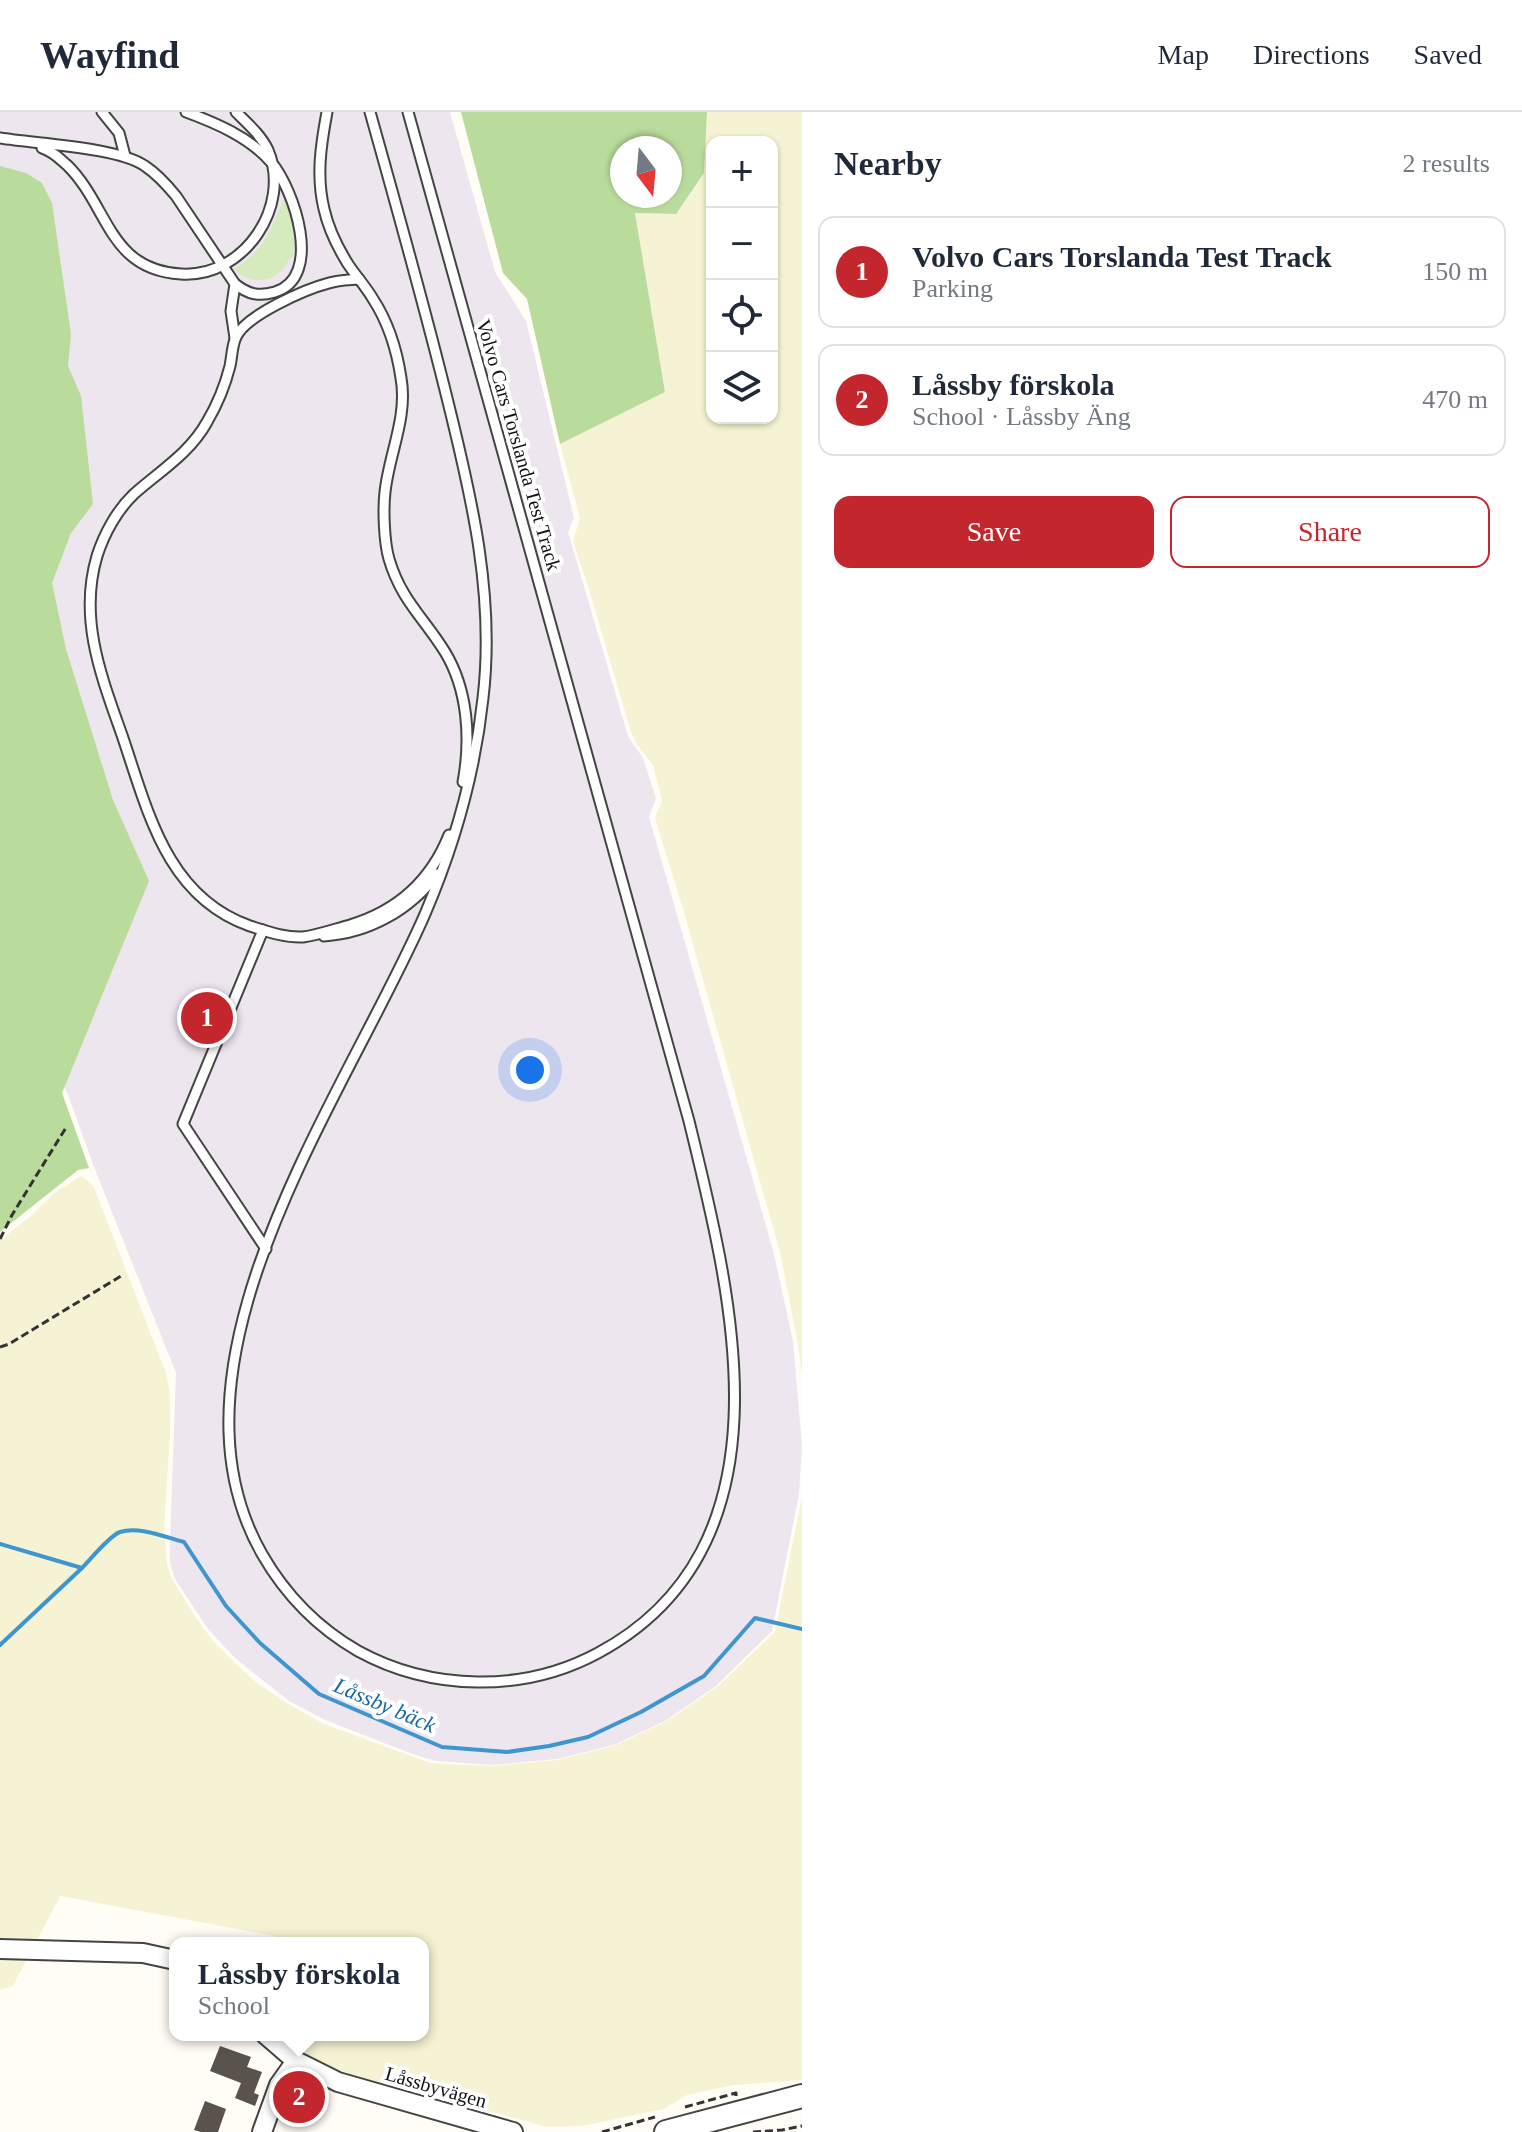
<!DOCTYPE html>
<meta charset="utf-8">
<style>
:root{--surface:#fff;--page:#f2f2f3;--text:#1f2937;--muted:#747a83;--line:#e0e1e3;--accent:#c4262e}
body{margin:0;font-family:"Times New Roman",serif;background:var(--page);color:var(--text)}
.controls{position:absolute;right:24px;top:24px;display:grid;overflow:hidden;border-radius:16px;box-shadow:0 2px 6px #0004}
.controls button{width:72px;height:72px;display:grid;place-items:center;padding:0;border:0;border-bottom:2px solid var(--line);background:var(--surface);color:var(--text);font:40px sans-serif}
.compass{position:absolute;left:610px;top:24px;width:72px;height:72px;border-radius:50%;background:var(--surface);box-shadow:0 2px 6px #0004;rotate:164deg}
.you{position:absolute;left:530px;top:958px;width:28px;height:28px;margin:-20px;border:6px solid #fff;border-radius:50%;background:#1a73e8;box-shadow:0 0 0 12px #1a73e833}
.badge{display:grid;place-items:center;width:52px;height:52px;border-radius:50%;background:var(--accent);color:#fff;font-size:26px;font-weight:700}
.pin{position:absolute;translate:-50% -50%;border:4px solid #fff;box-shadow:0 2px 8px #0006}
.popup{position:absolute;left:169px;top:1825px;width:260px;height:104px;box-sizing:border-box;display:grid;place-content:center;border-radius:16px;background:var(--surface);filter:drop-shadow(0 2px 6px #0005);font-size:26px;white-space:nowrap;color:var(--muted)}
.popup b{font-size:30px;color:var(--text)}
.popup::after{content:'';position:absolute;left:50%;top:100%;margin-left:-16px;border:16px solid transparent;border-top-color:var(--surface)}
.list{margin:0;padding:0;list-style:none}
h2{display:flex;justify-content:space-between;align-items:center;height:104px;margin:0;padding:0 32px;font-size:34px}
h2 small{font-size:26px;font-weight:400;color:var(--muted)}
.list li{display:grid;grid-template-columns:52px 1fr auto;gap:24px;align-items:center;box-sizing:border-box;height:112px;margin:0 16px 16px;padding:0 16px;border:2px solid var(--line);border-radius:16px}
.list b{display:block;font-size:30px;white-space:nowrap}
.list p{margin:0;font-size:26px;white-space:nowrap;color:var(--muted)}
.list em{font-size:26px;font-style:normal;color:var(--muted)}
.actions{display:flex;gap:16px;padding:24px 32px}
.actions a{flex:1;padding:18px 0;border:2px solid var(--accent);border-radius:16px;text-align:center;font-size:28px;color:var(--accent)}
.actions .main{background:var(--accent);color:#fff}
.icon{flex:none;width:44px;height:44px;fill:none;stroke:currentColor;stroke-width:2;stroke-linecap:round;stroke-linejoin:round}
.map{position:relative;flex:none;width:802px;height:2020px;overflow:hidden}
header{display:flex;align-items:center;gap:48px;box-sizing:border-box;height:112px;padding:0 40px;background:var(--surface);border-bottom:2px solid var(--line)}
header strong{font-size:38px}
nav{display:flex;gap:44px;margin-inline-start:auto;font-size:28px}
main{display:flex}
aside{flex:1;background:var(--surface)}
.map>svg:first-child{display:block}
</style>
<header>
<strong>Wayfind</strong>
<nav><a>Map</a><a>Directions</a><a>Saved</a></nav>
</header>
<main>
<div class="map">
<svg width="802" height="2020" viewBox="0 0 802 2020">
<rect width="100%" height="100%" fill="#fffdf5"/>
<path fill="#eee6ef" d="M 0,0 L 450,0 L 495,160 L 526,209 L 574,406 L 568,420 L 628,624 L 643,646 L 656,686 L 649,705 L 773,1138 L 793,1229 L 802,1334 L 799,1382 L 772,1519 L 716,1574 L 665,1609 L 614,1633 L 557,1647 L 492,1653 L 436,1649 L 415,1643 L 325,1608 L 289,1589 L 235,1546 L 208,1517 L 175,1467 L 170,1451 L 170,1431 L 176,1261 L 94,1055 L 67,980 L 0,864 Z"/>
<g fill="#f6f3d4" fill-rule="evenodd">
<path d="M 707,0 L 802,0 L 802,1263 L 798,1232 L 780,1140 L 683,797 L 655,706 L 662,689 L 653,653 L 637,633 L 631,620 L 588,474 L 573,429 L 580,406 L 560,332 L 665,280 L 635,101 L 676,102 L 704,61 ZM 712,30 L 772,30 L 772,306 L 712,306 Z"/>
<path d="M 81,1064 L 93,1073 L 166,1261 L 170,1282 L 170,1324 L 164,1416 L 167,1452 L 172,1467 L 194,1503 L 213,1529 L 235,1551 L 258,1572 L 290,1593 L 324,1612 L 431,1651 L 492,1654 L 557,1648 L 614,1634 L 665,1610 L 717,1575 L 775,1520 L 802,1384 L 802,1968 L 734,1973 L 687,1983 L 664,1997 L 582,2014 L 547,2015 L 465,1993 L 464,1975 L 428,1971 L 411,1981 L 362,1967 L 317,1950 L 281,1923 L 423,1923 L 423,1831 L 282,1831 L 275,1824 L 60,1784 L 13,1874 L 0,1878 L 0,1128 L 30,1105 L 53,1082 Z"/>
</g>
<path fill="#d5ebbd" d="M 283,87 C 293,104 300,127 292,146 L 289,147 C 280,171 250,175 234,157 C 262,141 273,115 283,87 Z"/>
<g fill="#b9dc9c" fill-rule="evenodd">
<path d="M 461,0 L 707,0 L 704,61 L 676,102 L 635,101 L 665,280 L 560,332 L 527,187 L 503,161 ZM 622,36 L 670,36 L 670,84 L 622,84 Z"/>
<path d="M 0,54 L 26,61 L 42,71 L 52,91 L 71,222 L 68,254 L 81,284 L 93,392 L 71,421 L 52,471 L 66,537 L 113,688 L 149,769 L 62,981 L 89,1056 L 78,1058 L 0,1120 Z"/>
</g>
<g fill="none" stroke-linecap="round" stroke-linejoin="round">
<g stroke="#3f96cf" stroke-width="4">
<path d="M 0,1432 L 82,1456 C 91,1447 109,1424 120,1420 C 139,1414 165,1425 184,1430 L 226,1494 L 260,1531 L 319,1582 L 442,1635 L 507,1640 L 549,1634 L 588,1625 L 641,1600 L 704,1564 L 755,1506 L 802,1517"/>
<path d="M 0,1533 L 82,1456"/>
</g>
</g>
<g fill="#5a524d">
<path d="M 220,1934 L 251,1945 L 247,1955 L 262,1960 L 254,1981 L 259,1983 L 255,1994 L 235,1986 L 241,1971 L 210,1959 Z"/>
<path d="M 205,1989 L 226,1997 L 218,2020 L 201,2020 L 194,2018 Z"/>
</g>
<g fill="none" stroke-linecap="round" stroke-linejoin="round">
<defs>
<g id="service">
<path d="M 102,0 L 119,21 L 125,44"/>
<path d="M 327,0 C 321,32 316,64 324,97 C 328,115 338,136 348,152 C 356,164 366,175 373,187 C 388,210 397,239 401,266 C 408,305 389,342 385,380 C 383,397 384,430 389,447 C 401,488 424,506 445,540 C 468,578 471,627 463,670"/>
<path d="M 370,0 C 397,96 424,192 448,290 C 472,387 495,485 483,586 C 475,661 455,732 425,802 C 348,980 151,1247 262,1442 C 285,1482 318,1516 358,1539 C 431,1579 524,1581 598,1541 C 797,1434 732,1185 689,1009 L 408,0"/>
<path d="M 0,26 C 36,32 118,35 145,54 C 157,62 167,73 176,84 L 235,172 C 248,182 258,185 275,180 C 324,165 294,77 271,50 C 249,25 216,11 186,0"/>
<path d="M 42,36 C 52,39 59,46 67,53 C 109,94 108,158 181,162 C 244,166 292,94 268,38 C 261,23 247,11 236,0"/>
<path d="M 359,167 C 349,168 339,168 329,171 C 306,177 246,203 236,225 C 232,233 232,245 230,254 C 225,274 217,293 207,310 C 190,341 160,359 134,382 C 117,398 104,422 97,444 C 78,508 102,566 123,626 C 148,700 167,785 250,814 C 266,819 285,826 303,825 C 318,823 335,817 350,813 C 397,799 431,768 449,723"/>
<path d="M 235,172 L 231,199 L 235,226"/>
<path d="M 263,818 L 183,1012 L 266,1137"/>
<path d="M 324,824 C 369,821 410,798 437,762"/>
</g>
<g id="minor">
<path d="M 0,1837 L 143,1841 L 175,1848"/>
<path d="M 266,1923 L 296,1949 L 338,1970 L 513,2020"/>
<path d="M 262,2020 L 279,1973 L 296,1949"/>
</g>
<path id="tertiary" d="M 666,2020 L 802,1984"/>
</defs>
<use href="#service" stroke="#444" stroke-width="13"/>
<use href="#minor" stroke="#444" stroke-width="22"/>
<use href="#tertiary" stroke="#444" stroke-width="26"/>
<g stroke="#333" stroke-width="3" stroke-dasharray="8 4" stroke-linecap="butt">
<path d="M 0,1127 L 12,1103 L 67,1014"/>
<path d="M 0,1235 L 9,1232 L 121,1164"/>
<path d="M 685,1995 L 736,1981 L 736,1984"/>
<path d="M 602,2020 L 655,2005"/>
<path d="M 753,2020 L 782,2018 L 802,2014"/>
</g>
<use href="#service" stroke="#fff" stroke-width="9"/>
<use href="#minor" stroke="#fff" stroke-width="18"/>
<use href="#tertiary" stroke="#fff" stroke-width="22"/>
</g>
<g text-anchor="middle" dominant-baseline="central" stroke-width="8" stroke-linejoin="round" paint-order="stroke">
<g font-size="20" fill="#111" stroke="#fff">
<text transform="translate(519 333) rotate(74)">Volvo Cars Torslanda Test Track</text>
<text transform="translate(436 1975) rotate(16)">Låssbyvägen</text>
</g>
<g font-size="22" font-style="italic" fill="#1768a6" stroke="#fff">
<text transform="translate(385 1593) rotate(23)">Låssby bäck</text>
</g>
</g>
</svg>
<div class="controls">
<button>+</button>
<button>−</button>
<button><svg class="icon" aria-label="locate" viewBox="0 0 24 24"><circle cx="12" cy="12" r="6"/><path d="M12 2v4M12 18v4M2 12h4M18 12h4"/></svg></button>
<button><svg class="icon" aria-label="layers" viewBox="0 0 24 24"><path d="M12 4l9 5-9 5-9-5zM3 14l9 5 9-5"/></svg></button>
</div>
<svg class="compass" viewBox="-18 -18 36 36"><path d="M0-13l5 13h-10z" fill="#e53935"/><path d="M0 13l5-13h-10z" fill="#747a83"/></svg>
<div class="you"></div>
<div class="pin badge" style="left:207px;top:906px">1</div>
<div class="pin badge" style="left:299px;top:1985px">2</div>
<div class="popup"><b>Låssby förskola</b>School</div>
</div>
<aside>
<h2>Nearby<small>2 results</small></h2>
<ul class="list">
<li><span class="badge">1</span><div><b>Volvo Cars Torslanda Test Track</b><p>Parking</p></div><em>150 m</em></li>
<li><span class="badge">2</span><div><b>Låssby förskola</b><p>School · Låssby Äng</p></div><em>470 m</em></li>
</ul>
<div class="actions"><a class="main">Save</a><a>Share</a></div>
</aside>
</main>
